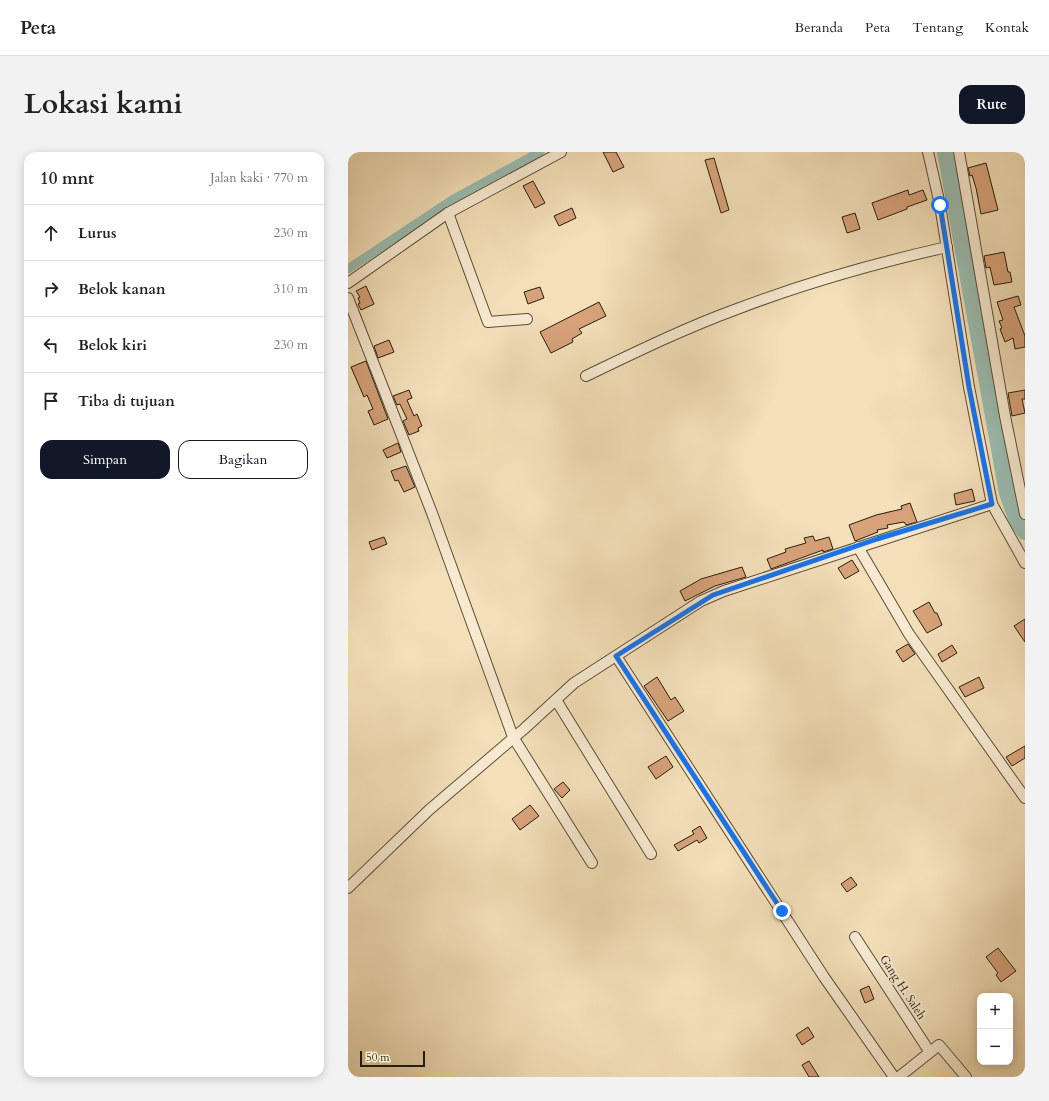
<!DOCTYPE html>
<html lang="id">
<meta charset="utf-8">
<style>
:root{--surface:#fff;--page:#f2f2f2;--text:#222;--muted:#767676;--line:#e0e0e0;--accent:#111827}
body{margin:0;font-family:Cardo,serif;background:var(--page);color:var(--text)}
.controls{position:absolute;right:12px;bottom:12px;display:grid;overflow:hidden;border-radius:8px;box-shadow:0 2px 10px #0003}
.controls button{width:36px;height:36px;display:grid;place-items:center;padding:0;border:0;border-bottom:1px solid var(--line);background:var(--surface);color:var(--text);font:20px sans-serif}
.scale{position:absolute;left:12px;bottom:10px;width:65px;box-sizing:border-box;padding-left:4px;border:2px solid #271d10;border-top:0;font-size:11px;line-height:14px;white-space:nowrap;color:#271d10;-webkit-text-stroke:3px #f7ead1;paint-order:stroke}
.stop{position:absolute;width:12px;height:12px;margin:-9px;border:3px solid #1a73e8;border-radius:50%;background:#fff}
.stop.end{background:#1a73e8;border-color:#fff;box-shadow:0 1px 4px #0008}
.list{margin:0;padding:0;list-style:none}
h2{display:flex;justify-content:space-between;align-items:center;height:52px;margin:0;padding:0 16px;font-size:17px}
h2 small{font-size:13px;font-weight:400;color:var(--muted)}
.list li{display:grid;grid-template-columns:26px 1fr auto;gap:12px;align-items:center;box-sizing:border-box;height:56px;padding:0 16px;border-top:1px solid var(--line)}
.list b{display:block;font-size:15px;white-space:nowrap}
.list em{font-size:13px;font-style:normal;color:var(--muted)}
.actions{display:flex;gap:8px;padding:12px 16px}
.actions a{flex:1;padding:9px 0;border:1px solid var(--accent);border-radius:12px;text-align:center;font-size:14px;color:var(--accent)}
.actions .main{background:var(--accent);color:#fff}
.icon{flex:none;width:22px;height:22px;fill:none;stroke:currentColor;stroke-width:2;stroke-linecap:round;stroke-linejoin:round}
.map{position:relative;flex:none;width:677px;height:925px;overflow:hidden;border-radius:12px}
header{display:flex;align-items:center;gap:24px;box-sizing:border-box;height:56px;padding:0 20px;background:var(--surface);border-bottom:1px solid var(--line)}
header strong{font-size:19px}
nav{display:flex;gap:22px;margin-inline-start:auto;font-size:14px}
.intro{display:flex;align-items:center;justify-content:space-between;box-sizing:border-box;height:96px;padding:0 24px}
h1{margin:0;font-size:28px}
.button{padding:10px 18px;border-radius:12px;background:var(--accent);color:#fff;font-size:14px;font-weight:700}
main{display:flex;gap:24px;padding:0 24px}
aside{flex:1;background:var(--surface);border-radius:12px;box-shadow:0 2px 10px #0003}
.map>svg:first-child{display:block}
</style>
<header>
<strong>Peta</strong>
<nav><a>Beranda</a><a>Peta</a><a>Tentang</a><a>Kontak</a></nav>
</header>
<div class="intro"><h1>Lokasi kami</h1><a class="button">Rute</a></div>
<main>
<aside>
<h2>10 mnt<small>Jalan kaki · 770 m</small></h2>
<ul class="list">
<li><svg class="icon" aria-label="ahead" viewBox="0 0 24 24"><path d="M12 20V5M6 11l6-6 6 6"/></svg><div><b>Lurus</b></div><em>230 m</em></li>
<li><svg class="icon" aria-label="right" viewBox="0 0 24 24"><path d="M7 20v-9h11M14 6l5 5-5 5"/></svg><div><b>Belok kanan</b></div><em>310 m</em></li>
<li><svg class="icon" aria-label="left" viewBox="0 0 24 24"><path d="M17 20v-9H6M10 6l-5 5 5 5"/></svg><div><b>Belok kiri</b></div><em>230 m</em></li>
<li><svg class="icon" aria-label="arrive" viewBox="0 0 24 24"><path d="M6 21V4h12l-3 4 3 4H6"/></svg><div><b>Tiba di tujuan</b></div></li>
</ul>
<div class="actions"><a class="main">Simpan</a><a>Bagikan</a></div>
</aside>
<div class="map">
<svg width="677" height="925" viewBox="0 0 677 925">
<rect width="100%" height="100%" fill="#f3dfb8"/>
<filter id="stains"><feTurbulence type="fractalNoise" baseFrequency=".005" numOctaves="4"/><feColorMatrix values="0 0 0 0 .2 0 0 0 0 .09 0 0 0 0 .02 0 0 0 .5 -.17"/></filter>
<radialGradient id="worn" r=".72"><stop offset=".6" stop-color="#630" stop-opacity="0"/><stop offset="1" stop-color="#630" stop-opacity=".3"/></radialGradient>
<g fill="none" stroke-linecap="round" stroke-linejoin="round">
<path stroke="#9bbcb1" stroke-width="9" d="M 0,117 L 104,48 L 192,0"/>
<path stroke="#9bbcb1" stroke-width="16" d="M 597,0 L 659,341 L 669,369 L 677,380"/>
</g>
<g fill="#d7a27a" stroke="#271d10">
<path d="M 255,0 L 268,0 L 276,15 L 265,20 Z"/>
<path d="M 366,6 L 381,58 L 373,61 L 357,8 Z"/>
<path d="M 638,11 L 650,58 L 633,62 L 628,36 L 624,23 L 622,24 L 620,16 Z"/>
<path d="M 185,29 L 197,51 L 187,56 L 175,34 Z"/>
<path d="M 560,38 L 561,43 L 575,38 L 579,48 L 559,55 L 559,57 L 530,68 L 524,51 Z"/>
<path d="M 224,56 L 228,66 L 211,74 L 206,64 Z"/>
<path d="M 507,61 L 512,77 L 499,81 L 494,65 Z"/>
<path d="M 656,100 L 660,120 L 662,120 L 664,130 L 646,133 L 642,115 L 638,116 L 636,104 Z"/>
<path d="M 18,134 L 26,152 L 13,158 L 10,152 L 12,151 L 10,146 L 12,145 L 8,139 Z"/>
<path d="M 192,135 L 196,146 L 180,152 L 176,140 Z"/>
<path d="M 670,144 L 673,153 L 666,155 L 677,184 L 677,195 L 667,197 L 665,186 L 657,190 L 652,177 L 654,176 L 651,169 L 655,168 L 649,150 Z"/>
<path d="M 251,150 L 258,164 L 231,177 L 234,181 L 224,187 L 225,190 L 203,201 L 192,180 Z"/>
<path d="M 41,188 L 46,200 L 30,206 L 26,194 Z"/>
<path d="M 18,209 L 40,267 L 26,273 L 20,259 L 25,257 L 19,243 L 16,245 L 3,215 Z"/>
<path d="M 61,238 L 64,246 L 59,248 L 66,264 L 69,262 L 74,274 L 70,276 L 71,279 L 61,283 L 55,269 L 59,267 L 52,252 L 49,253 L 45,244 Z"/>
<path d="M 677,238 L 677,247 L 674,247 L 677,261 L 664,264 L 660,241 Z"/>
<path d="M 50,291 L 53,300 L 39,306 L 35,298 Z"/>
<path d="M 58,314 L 67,335 L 56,340 L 50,328 L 47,329 L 43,319 Z"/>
<path d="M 624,337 L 627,349 L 608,353 L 606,342 Z"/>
<path d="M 562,351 L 569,370 L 558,373 L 556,370 L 539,373 L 540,376 L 529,378 L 530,380 L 507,389 L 501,373 L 528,363 L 554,357 L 553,354 Z"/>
<path d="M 465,384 L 467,389 L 481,385 L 485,397 L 475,400 L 475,398 L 423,417 L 419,407 L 438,400 L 437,397 L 458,391 L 456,386 Z"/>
<path d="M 36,385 L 39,392 L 24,398 L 21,390 Z"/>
<path d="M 504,408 L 511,419 L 497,427 L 490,416 Z"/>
<path d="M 394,415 L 398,425 L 367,434 L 337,449 L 332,439 L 353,427 Z"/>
<path d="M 581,450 L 587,461 L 589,461 L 594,473 L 579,481 L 565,459 Z"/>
<path d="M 677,467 L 677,490 L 666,474 Z"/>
<path d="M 560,492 L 567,502 L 555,510 L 548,499 Z"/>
<path d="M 604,493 L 609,501 L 594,510 L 590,502 Z"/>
<path d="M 309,525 L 323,548 L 327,545 L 336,559 L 320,569 L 296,534 Z"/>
<path d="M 631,525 L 636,536 L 617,545 L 611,535 Z"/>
<path d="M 677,594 L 677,606 L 664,614 L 658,605 Z"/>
<path d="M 318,604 L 325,615 L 308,627 L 300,615 Z"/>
<path d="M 215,630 L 222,638 L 214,646 L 206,637 Z"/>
<path d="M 182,653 L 191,664 L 172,678 L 164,667 Z"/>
<path d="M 352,674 L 359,686 L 351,691 L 349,688 L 330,699 L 326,693 L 346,682 L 344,679 Z"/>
<path d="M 503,725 L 509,733 L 499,740 L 493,732 Z"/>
<path d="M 650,796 L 668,819 L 653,830 L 648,823 L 650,821 L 638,805 Z"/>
<path d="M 521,834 L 526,847 L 517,851 L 512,838 Z"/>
<path d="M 460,875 L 466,885 L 454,893 L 448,883 Z"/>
<path d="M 461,909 L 471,925 L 461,925 L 454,913 Z"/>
</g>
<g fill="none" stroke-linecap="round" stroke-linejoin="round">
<defs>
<g id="minor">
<path d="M 580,0 L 592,53 L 621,235 L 644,352 L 677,411"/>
<path d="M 611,0 L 657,264 L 677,362"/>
<path d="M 100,61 L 140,170 L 179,167"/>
<path d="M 0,131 L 100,61 L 213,0"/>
<path d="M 0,146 L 84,361 L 165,585 L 244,711"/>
<path d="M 238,224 C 288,200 337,176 389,157 C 457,131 528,111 599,95"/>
<path d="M 510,395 L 561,482 L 677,646"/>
<path d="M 268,504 L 476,825 L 546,925"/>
<path d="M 208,548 L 303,702"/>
<path d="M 0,736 L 81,658 L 176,577 L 226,531 L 353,449 L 376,439 L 644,352"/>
<path d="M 507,785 L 581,899"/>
<path d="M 551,925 L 591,893 L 618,925"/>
</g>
</defs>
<use href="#minor" stroke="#5a4e3a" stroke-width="12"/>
<use href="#minor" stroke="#f7ead1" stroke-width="10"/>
</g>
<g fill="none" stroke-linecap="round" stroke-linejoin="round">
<path stroke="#1a73e8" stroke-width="5" d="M 434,759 L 268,504 L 365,443 L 529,387 L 644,352 L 621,235 L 592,53"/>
</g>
<g text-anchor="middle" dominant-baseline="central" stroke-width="4" stroke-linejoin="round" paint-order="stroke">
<g font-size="12" fill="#271d10" stroke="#f7ead1">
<text transform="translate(555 835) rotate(57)">Gang H. Saleh</text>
</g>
</g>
<rect width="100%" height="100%" filter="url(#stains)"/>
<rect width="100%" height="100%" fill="url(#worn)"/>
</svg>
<div class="controls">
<button>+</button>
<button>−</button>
</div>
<div class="scale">50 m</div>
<div class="stop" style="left:592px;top:53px"></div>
<div class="stop end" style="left:434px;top:759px"></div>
</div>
</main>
